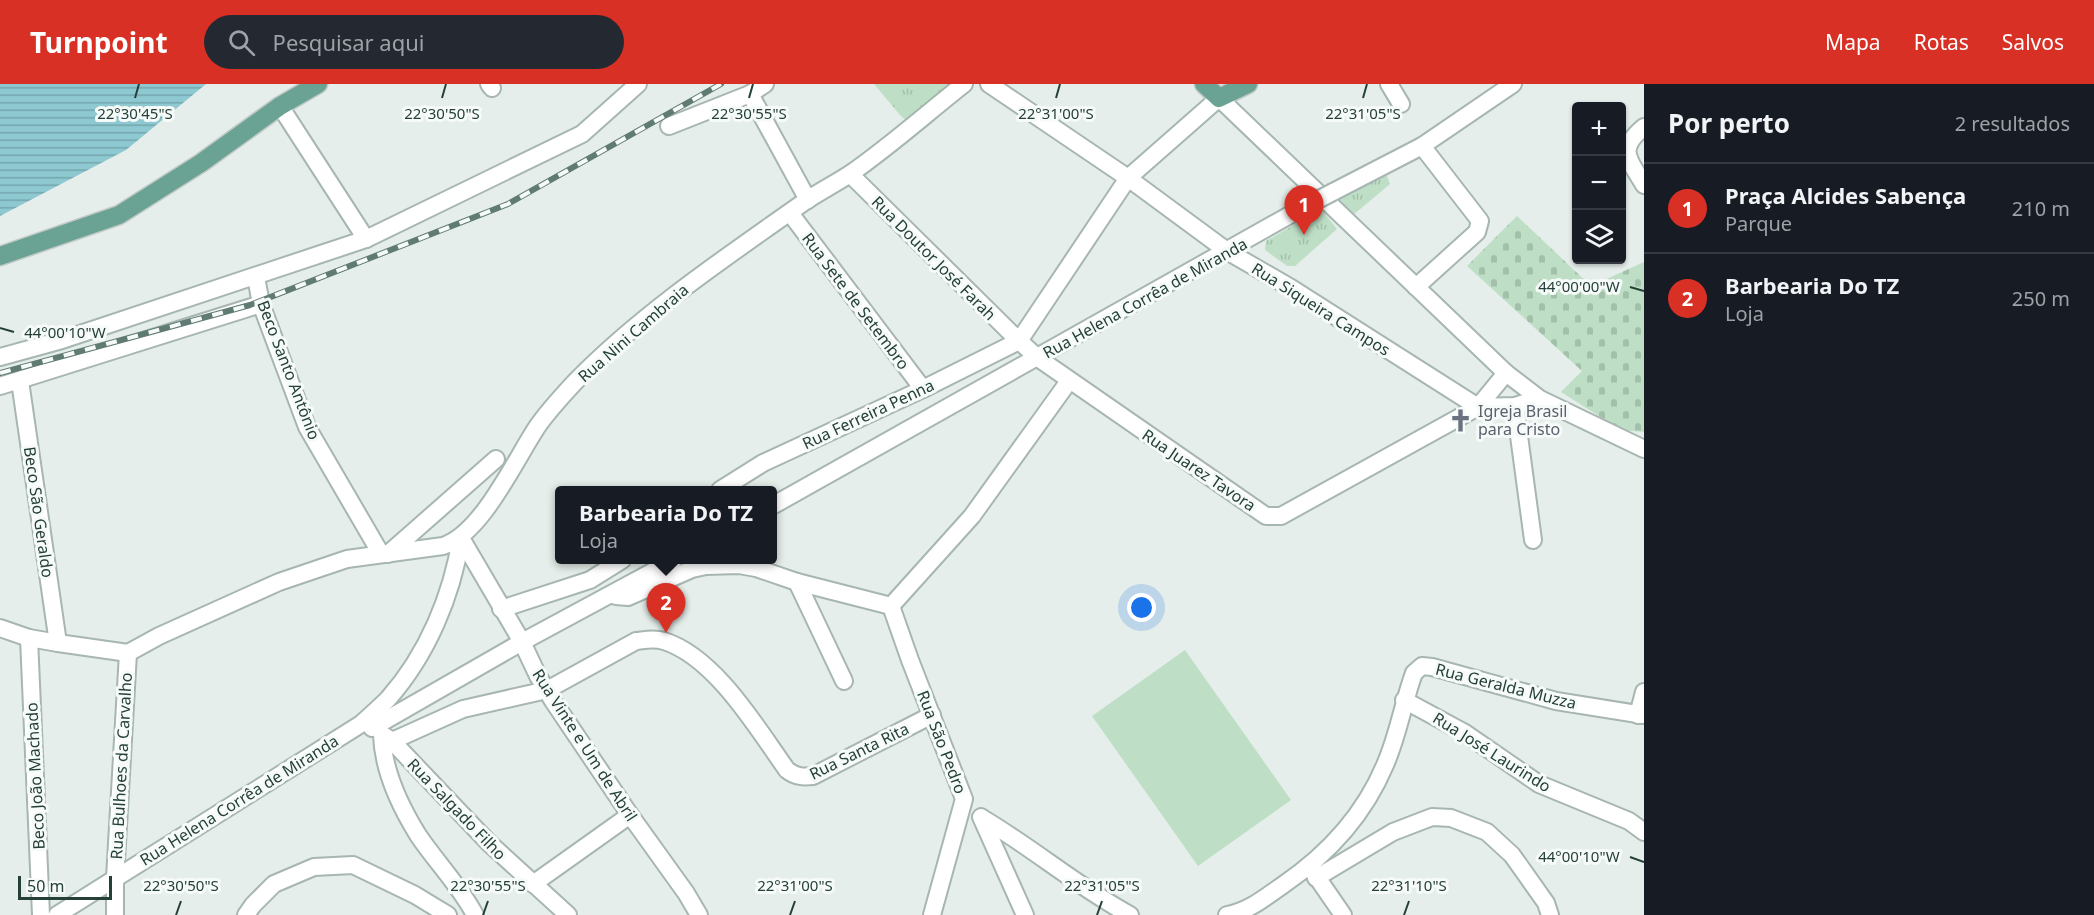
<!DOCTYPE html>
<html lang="pt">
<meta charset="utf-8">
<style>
:root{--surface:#171b24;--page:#242831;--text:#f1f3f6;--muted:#9ea1a6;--line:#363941;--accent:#d93025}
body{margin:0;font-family:"Noto Sans",sans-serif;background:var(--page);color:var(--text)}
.controls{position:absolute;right:18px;top:18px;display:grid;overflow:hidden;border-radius:6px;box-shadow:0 2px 4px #0004}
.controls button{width:54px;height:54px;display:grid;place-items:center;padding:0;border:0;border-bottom:2px solid var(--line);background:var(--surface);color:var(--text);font:30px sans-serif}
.scale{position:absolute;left:18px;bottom:15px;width:94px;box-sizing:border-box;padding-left:6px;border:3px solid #244038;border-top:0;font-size:16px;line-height:21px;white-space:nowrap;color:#244038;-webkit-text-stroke:4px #f6faf8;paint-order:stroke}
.you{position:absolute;left:1142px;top:524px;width:21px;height:21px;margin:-15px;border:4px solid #fff;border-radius:50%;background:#1a73e8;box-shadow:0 0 0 9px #1a73e833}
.badge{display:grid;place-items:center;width:39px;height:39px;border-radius:50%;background:var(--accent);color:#fff;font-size:20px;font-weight:700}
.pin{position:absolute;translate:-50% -50px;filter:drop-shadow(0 2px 3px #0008)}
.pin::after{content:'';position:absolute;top:32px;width:21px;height:18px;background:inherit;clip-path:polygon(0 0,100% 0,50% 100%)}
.popup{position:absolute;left:555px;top:402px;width:222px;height:78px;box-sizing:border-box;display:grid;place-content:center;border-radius:6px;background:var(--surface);filter:drop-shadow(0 2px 4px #0005);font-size:20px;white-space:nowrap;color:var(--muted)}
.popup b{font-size:22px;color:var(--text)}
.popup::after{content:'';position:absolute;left:50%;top:100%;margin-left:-12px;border:12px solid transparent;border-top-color:var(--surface)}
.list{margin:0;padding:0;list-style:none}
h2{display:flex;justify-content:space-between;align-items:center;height:78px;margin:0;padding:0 24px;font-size:26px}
h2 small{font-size:20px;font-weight:400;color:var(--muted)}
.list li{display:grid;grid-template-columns:39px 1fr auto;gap:18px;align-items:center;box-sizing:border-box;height:90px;padding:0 24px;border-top:2px solid var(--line)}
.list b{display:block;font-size:22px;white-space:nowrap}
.list p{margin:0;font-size:20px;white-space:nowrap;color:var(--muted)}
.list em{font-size:20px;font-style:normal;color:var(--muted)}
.icon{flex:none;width:33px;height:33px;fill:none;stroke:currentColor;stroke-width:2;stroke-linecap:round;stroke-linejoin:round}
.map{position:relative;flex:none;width:1644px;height:831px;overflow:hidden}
header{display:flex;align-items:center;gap:36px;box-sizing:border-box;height:84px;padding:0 30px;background:var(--accent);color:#fff}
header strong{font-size:28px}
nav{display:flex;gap:33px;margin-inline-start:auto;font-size:21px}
.search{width:420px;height:54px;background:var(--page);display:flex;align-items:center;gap:15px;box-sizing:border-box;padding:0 21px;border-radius:33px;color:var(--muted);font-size:22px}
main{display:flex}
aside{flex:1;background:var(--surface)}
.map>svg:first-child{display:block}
</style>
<header>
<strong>Turnpoint</strong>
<div class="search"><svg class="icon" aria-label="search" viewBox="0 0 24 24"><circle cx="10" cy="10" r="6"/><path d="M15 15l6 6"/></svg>Pesquisar aqui</div>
<nav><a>Mapa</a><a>Rotas</a><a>Salvos</a></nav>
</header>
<main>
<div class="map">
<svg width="1644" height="831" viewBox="0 0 1644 831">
<defs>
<pattern id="cemetery-stones" width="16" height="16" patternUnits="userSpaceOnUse" patternTransform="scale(1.5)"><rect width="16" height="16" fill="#bedfc6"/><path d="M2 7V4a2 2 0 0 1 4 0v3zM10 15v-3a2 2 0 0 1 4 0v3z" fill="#a3c0ab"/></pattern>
<pattern id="park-tufts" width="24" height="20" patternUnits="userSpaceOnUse" patternTransform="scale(1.5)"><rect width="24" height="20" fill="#bedfc6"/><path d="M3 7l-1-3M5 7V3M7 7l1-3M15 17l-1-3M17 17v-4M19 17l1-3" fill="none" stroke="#a3c0ab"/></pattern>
<pattern id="water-rules" width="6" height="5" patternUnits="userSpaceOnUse" patternTransform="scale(1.5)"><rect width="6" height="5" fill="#8ec9d2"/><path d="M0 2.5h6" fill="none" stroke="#74a5ab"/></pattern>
</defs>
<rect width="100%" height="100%" fill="#e5eeea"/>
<path fill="url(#cemetery-stones)" d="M 1517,132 L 1591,202 L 1644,178 L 1644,348 L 1621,346 L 1561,308 L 1582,287 L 1467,182 Z"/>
<g fill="url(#park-tufts)">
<path d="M 874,0 L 956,0 L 909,39 L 900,31 Z"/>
<path d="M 1382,89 L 1387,92 L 1390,100 L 1352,132 L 1338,116 Z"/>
<path d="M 1321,125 L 1337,145 L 1295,182 L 1287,182 L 1265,166 L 1266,157 Z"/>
</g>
<path fill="#bedfc6" d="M 1185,566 L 1291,716 L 1198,782 L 1092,632 Z"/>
<path fill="url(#water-rules)" d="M 0,0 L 206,0 L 126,66 L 0,132 Z"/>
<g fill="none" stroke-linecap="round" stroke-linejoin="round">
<defs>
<g id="minor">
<path d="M 489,0 L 492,4"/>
<path d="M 989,0 L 1128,94 L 1227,167 L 1291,204 L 1478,323"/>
<path d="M 1389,0 L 1401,20"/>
<path d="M 750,10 L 808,116"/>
<path d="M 280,22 L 366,155"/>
<path d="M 669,42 L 750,10 L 765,0"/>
<path d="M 1644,43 C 1616,66 1629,75 1644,101"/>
<path d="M 850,90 L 1019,257 L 1038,274 L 1266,432 L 1281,432 L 1478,323 L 1506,289"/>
<path d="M 1333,108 L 1422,62 L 1513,0"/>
<path d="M 790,129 L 923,305"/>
<path d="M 256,193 L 261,220 L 307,343 L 381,470"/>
<path d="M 1416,203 L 1477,148 L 1480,137 L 1422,62"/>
<path d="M 0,273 L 62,256 L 366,155 L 582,50 L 638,0"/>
<path d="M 20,297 L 58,559"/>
<path d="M 0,302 L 261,220"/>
<path d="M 1515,322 L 1533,456"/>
<path d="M 1478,323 L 1515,322 L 1524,319"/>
<path d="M 720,406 L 763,379 L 923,305 L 1019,257 L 1128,94 L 1219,14 L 1506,289 L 1540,315 L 1644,365"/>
<path d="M 772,422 L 1304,123"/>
<path d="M 461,454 L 522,558 L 538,592 L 553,617 L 630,731 L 686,809 L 699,831"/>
<path d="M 388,470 L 496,375"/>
<path d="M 797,498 L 844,597"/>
<path d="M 616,512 L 628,513 L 692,485 L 706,482 L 739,481 L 756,484 L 797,498 L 891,522"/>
<path d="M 891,522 L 910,576 L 964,715 L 932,831"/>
<path d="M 891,522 L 972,432 L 1069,297"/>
<path d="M 501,525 L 590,496 L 622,476"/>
<path d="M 0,544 L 29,554 L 58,559 L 128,569 L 159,552 L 279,498 L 347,475 L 443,462 C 482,449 514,378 537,343 C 548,327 562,312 575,298 C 641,230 729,171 807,116 C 821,107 836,99 850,90 C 889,63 926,30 964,0"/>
<path d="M 29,554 L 41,831"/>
<path d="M 1404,616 L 1465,649 L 1539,700 L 1629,737 L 1644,748"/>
<path d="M 1638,631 L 1644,608"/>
<path d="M 372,644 L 522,558 L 674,476"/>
<path d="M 382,651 C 383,685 400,722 418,751 C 436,778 460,802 475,831"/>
<path d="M 383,651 L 392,657 L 489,759 L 568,831"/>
<path d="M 392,657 L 463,625 L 547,606 L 636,557 C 646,556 654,554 664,557 C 715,573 757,644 787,686 C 796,693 803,693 813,692 L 932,631"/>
<path d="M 981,733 L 1025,831"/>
<path d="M 982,734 C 1033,764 1078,803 1130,831"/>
<path d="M 1312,786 L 1343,831"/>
<path d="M 1316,794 L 1393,748 L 1432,733 L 1451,734 L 1487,748 L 1512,771 L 1546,819 L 1550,831"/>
<path d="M 533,800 L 630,731"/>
<path d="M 57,831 L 361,640 C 370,632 379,624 388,615 C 427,571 452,512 461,454"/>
<path d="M 115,831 L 115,794 L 128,569"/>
<path d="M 246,831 L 253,821 L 274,800 L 314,783 L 353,781 L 415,811 L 448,831"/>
<path d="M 1227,831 C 1249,827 1264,814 1283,801 C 1327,771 1364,731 1385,681 C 1398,652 1403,619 1414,589 L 1422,582 L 1432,583 L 1556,617 L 1644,631"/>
</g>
<g id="major">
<path d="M 1204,0 L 1219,14 L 1248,0"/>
<path d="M 0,172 L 119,131 L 201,79 L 280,22 L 318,0"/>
</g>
</defs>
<use href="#minor" stroke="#a7b6b1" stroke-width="20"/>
<use href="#major" stroke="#c2cac7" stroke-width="21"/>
<use href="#minor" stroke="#fff" stroke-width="16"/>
<use href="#major" stroke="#6aa393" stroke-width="18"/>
<defs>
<path id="rail" d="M 0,289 L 250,221 L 508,120 L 721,0"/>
</defs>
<use href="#rail" stroke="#5f7b73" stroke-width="6"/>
<use href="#rail" stroke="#f6faf8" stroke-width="4" stroke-dasharray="11" stroke-linecap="butt"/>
<defs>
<path id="minor-bridge" d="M 1304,123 L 1333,108"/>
</defs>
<use href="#minor-bridge" stroke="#a7b6b1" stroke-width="20" stroke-linecap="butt"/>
<use href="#minor-bridge" stroke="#fff" stroke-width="16"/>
</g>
<path fill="none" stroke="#244038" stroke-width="2" d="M 135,14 L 139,0M 442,14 L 446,0M 749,14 L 753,0M 1056,14 L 1060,0M 1363,14 L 1367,0M 1630,203 L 1644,207M 0,244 L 14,248M 1630,773 L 1644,778M 176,831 L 181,817M 483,831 L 488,817M 790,831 L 795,817M 1097,831 L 1102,817M 1404,831 L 1409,817"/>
<defs>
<symbol id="church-bare" viewBox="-9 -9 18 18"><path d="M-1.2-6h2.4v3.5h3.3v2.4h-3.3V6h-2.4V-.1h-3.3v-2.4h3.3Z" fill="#6b7280" stroke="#f6faf8" stroke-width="2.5" paint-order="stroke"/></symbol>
</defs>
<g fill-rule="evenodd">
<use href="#church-bare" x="1444" y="320" width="33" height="33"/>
</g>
<g text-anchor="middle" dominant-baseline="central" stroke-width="6" stroke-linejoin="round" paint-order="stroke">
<g font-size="16" fill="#244038" stroke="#f6faf8">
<text transform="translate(934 174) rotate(45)">Rua Doutor José Farah</text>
<text transform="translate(1145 214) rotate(-29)">Rua Helena Corrêa de Miranda</text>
<text transform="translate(856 217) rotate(53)">Rua Sete de Setembro</text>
<text transform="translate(1321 225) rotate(32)">Rua Siqueira Campos</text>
<text transform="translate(633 249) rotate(-41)">Rua Nini Cambraia</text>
<text transform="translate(289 286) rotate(69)">Beco Santo Antônio</text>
<text transform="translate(868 330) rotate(-25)">Rua Ferreira Penna</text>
<text transform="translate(1199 386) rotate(34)">Rua Juarez Tavora</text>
<text transform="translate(39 428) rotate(82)">Beco São Geraldo</text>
<text transform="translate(1506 602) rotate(14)">Rua Geralda Muzza</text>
<text transform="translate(942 658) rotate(69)">Rua São Pedro</text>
<text transform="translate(585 661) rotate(57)">Rua Vinte e Um de Abril</text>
<text transform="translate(859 667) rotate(-26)">Rua Santa Rita</text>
<text transform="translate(1492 668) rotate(32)">Rua José Laurindo</text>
<text transform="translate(121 682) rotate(-87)">Rua Bulhoes da Carvalho</text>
<text transform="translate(35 692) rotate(-93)">Beco João Machado</text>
<text transform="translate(239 716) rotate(-32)">Rua Helena Corrêa de Miranda</text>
<text transform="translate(457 725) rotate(46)">Rua Salgado Filho</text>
</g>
<g font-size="16" fill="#5b616d" stroke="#f6faf8" text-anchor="start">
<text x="1478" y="327">Igreja Brasil<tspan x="1478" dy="18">para Cristo</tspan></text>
</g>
</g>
<g font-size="15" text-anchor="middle" fill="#244038" stroke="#f6faf8" stroke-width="6" stroke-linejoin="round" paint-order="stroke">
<text x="135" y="35">22°30'45"S</text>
<text x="442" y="35">22°30'50"S</text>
<text x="749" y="35">22°30'55"S</text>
<text x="1056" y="35">22°31'00"S</text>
<text x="1363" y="35">22°31'05"S</text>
<text x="1579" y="208">44°00'00"W</text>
<text x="65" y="254">44°00'10"W</text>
<text x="1579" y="778">44°00'10"W</text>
<text x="1409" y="807">22°31'10"S</text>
<text x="181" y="807">22°30'50"S</text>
<text x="488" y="807">22°30'55"S</text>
<text x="795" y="807">22°31'00"S</text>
<text x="1102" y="807">22°31'05"S</text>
</g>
</svg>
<div class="controls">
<button>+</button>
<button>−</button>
<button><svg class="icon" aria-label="layers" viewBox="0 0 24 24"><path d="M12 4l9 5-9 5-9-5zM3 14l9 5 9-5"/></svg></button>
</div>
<div class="scale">50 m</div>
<div class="you"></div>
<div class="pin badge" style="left:1304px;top:151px">1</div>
<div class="pin badge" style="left:666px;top:549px">2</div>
<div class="popup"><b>Barbearia Do TZ</b>Loja</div>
</div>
<aside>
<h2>Por perto<small>2 resultados</small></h2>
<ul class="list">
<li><span class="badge">1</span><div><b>Praça Alcides Sabença</b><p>Parque</p></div><em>210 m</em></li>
<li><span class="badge">2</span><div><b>Barbearia Do TZ</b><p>Loja</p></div><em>250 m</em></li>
</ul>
</aside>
</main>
